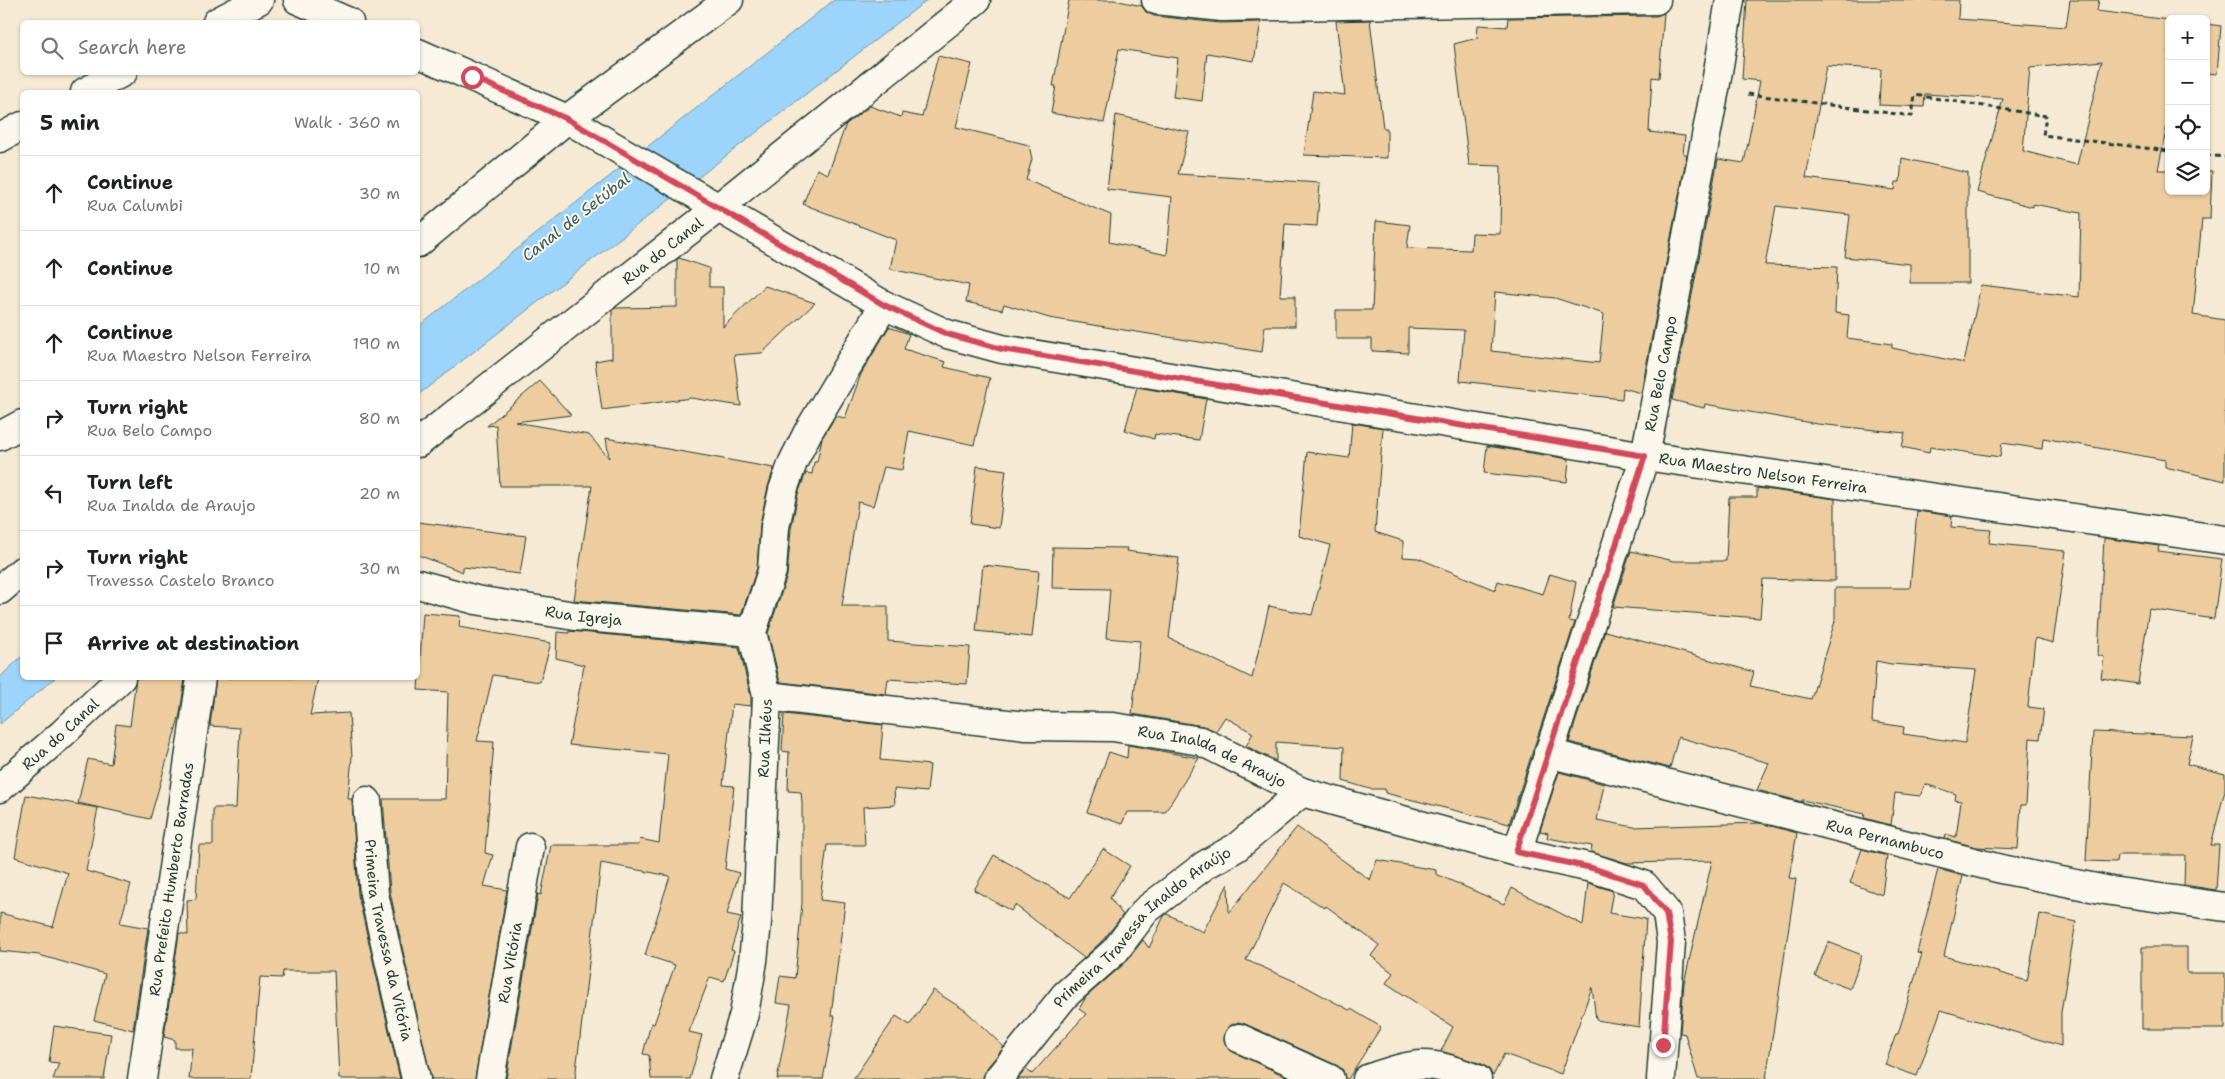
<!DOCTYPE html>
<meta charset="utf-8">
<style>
:root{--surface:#fff;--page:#f2f2f2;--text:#202124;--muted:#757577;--line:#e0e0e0}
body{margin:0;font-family:"Shantell Sans",sans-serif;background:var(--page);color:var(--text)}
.controls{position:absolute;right:15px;top:15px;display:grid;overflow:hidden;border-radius:8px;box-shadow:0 1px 4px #0004}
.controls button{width:45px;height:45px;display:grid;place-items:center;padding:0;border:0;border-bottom:1px solid var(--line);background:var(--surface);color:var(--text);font:25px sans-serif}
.stop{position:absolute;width:15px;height:15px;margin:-11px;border:4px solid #d1495b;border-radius:50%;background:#fff}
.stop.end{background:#d1495b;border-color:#fff;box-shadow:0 1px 5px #0008}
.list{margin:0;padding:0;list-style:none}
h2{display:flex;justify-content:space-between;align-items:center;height:65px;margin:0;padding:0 20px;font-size:21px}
h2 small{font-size:16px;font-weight:400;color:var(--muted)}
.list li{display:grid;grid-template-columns:32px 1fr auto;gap:15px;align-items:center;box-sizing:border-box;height:75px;padding:0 20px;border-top:1px solid var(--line)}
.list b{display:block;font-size:19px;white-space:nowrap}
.list p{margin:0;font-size:16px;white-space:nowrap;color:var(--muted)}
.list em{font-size:16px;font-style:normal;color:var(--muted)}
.icon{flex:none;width:28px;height:28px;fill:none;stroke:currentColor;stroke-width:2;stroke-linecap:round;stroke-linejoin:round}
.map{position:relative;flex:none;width:2225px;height:1079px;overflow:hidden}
.search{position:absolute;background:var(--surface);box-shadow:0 1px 4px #0004;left:20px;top:20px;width:400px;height:55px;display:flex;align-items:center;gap:12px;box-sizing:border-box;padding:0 18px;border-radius:8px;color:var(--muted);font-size:19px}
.panel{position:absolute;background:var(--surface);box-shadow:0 1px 4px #0004;left:20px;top:90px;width:400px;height:590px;border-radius:8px}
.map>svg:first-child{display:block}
</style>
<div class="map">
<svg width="2225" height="1079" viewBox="0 0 2225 1079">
<rect width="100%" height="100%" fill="#f7ead5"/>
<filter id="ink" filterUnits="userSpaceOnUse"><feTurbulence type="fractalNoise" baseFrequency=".02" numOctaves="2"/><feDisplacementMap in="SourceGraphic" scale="10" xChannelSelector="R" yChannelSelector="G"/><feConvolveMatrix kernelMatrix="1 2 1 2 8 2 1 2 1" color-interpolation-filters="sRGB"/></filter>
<g filter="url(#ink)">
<g fill="#9cd4fb" stroke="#6a98ab">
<path d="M 834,0 L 927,0 L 418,395 L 418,327 Z"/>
<path d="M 22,656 L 22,678 L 55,678 L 0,724 L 0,677 Z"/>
</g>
<g fill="#edcd9f" stroke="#1f3d34" fill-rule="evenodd">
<path d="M 1069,0 L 1114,0 L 1142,6 L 1146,12 L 1154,16 L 1220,23 L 1261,22 L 1254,61 L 1207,53 L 1202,101 L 1173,97 L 1178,58 L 1119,49 L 1104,123 L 1051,113 L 1056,86 L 1053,86 Z"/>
<path d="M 1747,0 L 1959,0 L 1958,19 L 2066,27 L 2070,0 L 2099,0 L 2097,11 L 2169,20 L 2169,115 L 2158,170 L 2169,170 L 2169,191 L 2206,191 L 2206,171 L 2212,171 L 2210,219 L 2202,219 L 2193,315 L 2225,320 L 2225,481 L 2165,467 L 2165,460 L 2043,438 L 2042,449 L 2002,443 L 2000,457 L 1930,447 L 1929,453 L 1902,447 L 1905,433 L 1817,424 L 1705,404 L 1704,408 L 1672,400 L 1718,159 L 1744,163 L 1760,81 L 1742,79 ZM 2102,61 L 2077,165 L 2023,151 L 2030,68 ZM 1826,66 L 1881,69 L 1879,105 L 1924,107 L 1925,94 L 2003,99 L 1977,192 L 2033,207 L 2033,204 L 2081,213 L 2079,297 L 1981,285 L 1964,363 L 1892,348 L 1892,344 L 1847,338 L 1849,315 L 1835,313 L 1837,267 L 1765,265 L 1776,206 L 1850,215 L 1845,257 L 1910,264 L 1910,283 L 1968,283 L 1968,173 L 1902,158 L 1900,182 L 1896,182 L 1895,190 L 1806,178 Z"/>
<path d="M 1664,13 L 1659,78 L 1652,77 L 1649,132 L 1685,136 L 1683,154 L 1687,154 L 1641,393 L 1623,388 L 1622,399 L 1460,381 L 1464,330 L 1408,328 L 1408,353 L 1372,351 L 1372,339 L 1336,339 L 1336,310 L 1372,310 L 1376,221 L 1410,225 L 1407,248 L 1471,250 L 1472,233 L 1500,234 L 1501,166 L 1469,165 L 1454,44 L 1477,38 L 1478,25 L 1507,27 L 1508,18 L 1656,16 ZM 1495,292 L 1555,298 L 1604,314 L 1599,363 L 1491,351 Z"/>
<path d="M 1370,20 L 1383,128 L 1387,128 L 1387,158 L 1304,155 L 1313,91 L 1345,95 L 1336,21 Z"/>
<path d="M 2206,24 L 2221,26 L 2217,74 L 2206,73 Z"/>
<path d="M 938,56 L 972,64 L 956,127 L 1029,145 L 1032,159 L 1026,180 L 1111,215 L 1109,242 L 1167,255 L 1172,197 L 1107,189 L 1116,115 L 1189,132 L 1178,174 L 1320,183 L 1317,226 L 1285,224 L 1280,296 L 1295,296 L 1295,326 L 1265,326 L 1262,352 L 1049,318 L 1004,304 L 1002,310 L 966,302 L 969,285 L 890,269 L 896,240 L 803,204 L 817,169 L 828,174 L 846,124 L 870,106 L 901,117 L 902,113 L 922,117 Z"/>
<path d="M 679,258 L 709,268 L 709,287 L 723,287 L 723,327 L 765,286 L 815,303 L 762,353 L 734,355 L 741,406 L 691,398 L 602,410 L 595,361 L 612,358 L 612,310 L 616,308 L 677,307 L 677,259 Z"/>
<path d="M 889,327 L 909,334 L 904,349 L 946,362 L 944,367 L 990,378 L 974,445 L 909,431 L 902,470 L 884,467 L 873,506 L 858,502 L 842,606 L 888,606 L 888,641 L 970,647 L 967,684 L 888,679 L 886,694 L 780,682 L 768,633 L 787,576 L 791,529 L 798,494 L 806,473 L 812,474 L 814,462 L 817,462 L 822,438 L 836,416 L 845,418 L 861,374 Z"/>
<path d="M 540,381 L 571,415 L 515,422 L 589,435 L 609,458 L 606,438 L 774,468 L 768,487 L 760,524 L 757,568 L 741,615 L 574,600 L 592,486 L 500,486 L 496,425 L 487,426 Z"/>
<path d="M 1137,387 L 1206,399 L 1199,440 L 1155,434 L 1154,439 L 1125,430 Z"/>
<path d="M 1352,423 L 1383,428 L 1375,532 L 1403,541 L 1403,557 L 1418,558 L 1495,590 L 1498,581 L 1543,594 L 1550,574 L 1576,582 L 1569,621 L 1575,622 L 1509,824 L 1385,793 L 1385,789 L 1370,789 L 1343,781 L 1344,747 L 1276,742 L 1276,761 L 1246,746 L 1253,733 L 1225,717 L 1216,731 L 1203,726 L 1132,714 L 1140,641 L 1106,638 L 1110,589 L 1052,588 L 1053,547 L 1127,548 L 1126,551 L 1179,558 L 1169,638 L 1252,678 L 1269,606 L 1312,615 L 1330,545 L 1299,536 L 1307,452 L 1349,458 Z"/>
<path d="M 1487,446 L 1569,459 L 1567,482 L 1484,473 Z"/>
<path d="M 977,466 L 1006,470 L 999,528 L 970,524 Z"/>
<path d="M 1757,488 L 1835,499 L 1835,581 L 1763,579 L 1760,618 L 1613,607 L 1631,551 L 1674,561 L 1726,561 L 1729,497 L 1757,497 Z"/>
<path d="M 1917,511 L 1952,516 L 1951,527 L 1991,530 L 1989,543 L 2066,551 L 2053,643 L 2035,638 L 2028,707 L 2044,709 L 2040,739 L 2030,738 L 2026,805 L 2021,805 L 2018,849 L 1976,847 L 1945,839 L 1946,834 L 1956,837 L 1961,801 L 1955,800 L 1956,794 L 1925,784 L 1920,796 L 1895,793 L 1891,825 L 1864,818 L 1865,814 L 1802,800 L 1802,802 L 1757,790 L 1769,763 L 1678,737 L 1670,768 L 1569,742 L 1605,631 L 1754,672 L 1750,686 L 1811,699 L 1835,621 L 1835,588 L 1910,588 ZM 1876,661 L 1891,664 L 1976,670 L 1965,743 L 1903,734 L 1904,727 L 1872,722 Z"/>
<path d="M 418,522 L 526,536 L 520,574 L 463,567 L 463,572 L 418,555 Z"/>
<path d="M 2104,538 L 2159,546 L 2158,551 L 2222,559 L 2214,619 L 2149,609 L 2138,684 L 2101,678 L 2104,657 L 2098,655 Z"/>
<path d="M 983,565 L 1039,571 L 1032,637 L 976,631 Z"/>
<path d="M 423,613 L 460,616 L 459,627 L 551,643 L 540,682 L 493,675 L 477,741 L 494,742 L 485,853 L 493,855 L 484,886 L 507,890 L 475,1079 L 431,1079 L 390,892 L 383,799 L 445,799 L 448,692 L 418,690 Z"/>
<path d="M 569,631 L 739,647 L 751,697 L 751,706 L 732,704 L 723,785 L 734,786 L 725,869 L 739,873 L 727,914 L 741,917 L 731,950 L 734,951 L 724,981 L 710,977 L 689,1032 L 702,1035 L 690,1079 L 651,1079 L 649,1055 L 643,1054 L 651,1023 L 654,1024 L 675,965 L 645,955 L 670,876 L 601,863 L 575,1079 L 506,1079 L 538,894 L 541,895 L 551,845 L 639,845 L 640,839 L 659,843 L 668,754 L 569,745 L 584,665 L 556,658 L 557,632 L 569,633 Z"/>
<path d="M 136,678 L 185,678 L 180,714 L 150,819 L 78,803 L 88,759 L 111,764 L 116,724 L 130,726 Z"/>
<path d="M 216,678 L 318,678 L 310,715 L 349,713 L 352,757 L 348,799 L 352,799 L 358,895 L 400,1079 L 339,1079 L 334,971 L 283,971 L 282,978 L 260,977 L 251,1079 L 189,1079 L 192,1048 L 175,1048 L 175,1040 L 164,1037 L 179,933 L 188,935 L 187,900 L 196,899 L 199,845 L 213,845 L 213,808 L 236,808 L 240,728 L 210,726 Z"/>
<path d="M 784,714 L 883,725 L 880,760 L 930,765 L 927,792 L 894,789 L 895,805 L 863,807 L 865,845 L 827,845 L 820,900 L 845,903 L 831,1016 L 835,1016 L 823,1079 L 777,1079 L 791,1005 L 776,1003 L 780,976 L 795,978 L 802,903 L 802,802 L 801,792 L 788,791 L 789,752 L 782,751 Z"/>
<path d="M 2093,732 L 2193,736 L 2187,764 L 2225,774 L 2225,790 L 2211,845 L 2219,845 L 2216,890 L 2184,885 L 2185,855 L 2117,855 L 2116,862 L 2086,861 Z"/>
<path d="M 1128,745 L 1199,758 L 1165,812 L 1127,812 L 1122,824 L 1087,812 L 1109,752 L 1127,758 Z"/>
<path d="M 1559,772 L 1604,784 L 1597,820 L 1634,827 L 1760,823 L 1797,833 L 1789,878 L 1796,879 L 1766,1079 L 1698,1079 L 1685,1034 L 1680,1033 L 1684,983 L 1712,861 L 1627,863 L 1591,852 L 1592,846 L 1547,838 L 1548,833 L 1540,831 Z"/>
<path d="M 26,795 L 98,808 L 86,871 L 131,884 L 120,923 L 148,928 L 133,1030 L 94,1020 L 105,974 L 39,955 L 0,951 L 0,913 L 53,927 L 68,873 L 15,857 Z"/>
<path d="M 1297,827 L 1370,880 L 1377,860 L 1436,870 L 1436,874 L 1504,904 L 1512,888 L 1583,925 L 1588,883 L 1613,891 L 1609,913 L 1646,919 L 1639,1027 L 1596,1020 L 1592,987 L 1561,1074 L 1504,1054 L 1493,1076 L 1489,1069 L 1482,1064 L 1441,1051 L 1453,1027 L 1386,983 L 1393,973 L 1371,956 L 1379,945 L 1326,906 L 1325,908 L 1284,883 L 1246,960 L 1299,983 L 1349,1010 L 1351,1009 L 1381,1027 L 1348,1079 L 1345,1079 L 1343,1070 L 1336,1065 L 1245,1024 L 1238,1022 L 1230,1026 L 1225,1032 L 1224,1040 L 1227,1047 L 1233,1052 L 1292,1079 L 1018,1079 L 1026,1069 L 1032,1074 L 1086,1014 L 1079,1009 L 1086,997 L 1125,963 L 1143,940 L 1149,948 L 1164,916 L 1167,914 L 1203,932 L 1228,884 L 1229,913 Z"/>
<path d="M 1103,849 L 1130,866 L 1110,898 L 1123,915 L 1103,940 L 1084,958 L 1015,905 L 1011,911 L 974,890 L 994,855 L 1070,898 Z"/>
<path d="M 1862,849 L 1887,856 L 1882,895 L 1850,883 Z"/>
<path d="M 1938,869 L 1963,876 L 1944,956 L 2027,981 L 2040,914 L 2076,922 L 2061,1012 L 2061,1046 L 1941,1010 L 1917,1076 L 1885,1065 L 1896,1034 L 1898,1034 L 1922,954 L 1917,953 Z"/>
<path d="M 1828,942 L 1862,955 L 1850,989 L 1815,976 Z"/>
<path d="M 2142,947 L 2187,947 L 2187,973 L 2225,973 L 2225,1029 L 2142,1029 Z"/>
<path d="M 933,990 L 966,1011 L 1004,1047 L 986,1069 L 983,1079 L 853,1079 L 896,1016 L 910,1025 Z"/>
<path d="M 54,1026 L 111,1034 L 104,1079 L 53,1079 L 59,1063 L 49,1062 Z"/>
</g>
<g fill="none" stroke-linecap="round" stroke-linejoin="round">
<defs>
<g id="street">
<path d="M 298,0 L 349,22"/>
<path d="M 1156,0 L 1222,7 L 1656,0"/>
<path d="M 217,22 L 259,0"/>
<path id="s1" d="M 418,53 L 567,119 L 884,305 L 947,334 L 1002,349 L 1645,456 L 2225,540"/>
<path d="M 85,92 L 123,72"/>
<path d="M 0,138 L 22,126"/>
<path d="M 0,436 L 22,424"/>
<path id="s2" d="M 418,584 L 476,600 L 575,616 L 752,632"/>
<path id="s3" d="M 767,696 L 1026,726 L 1113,727 L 1201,741 L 1302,792 L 1517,852 L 1592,868 L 1644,885 L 1667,913 L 1671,942 L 1661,1079"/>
<path id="s4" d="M 1548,753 L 2001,869 L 2111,891 L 2225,907"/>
<path id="s5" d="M 367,801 L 374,894 L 416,1079"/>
<path id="s6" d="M 1517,852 L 1645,456 L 1715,89 L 1730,0"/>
<path d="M 1239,1038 L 1330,1079"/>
<path id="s7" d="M 142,1079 L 201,678"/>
<path id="s8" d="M 490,1079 L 530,847"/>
<path id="s9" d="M 724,1079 L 744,1014 L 753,961 L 757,922 L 767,696 L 752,632 L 772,571 L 775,527 L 783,490 L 793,462 L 808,432 L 884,305"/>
<path id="s10" d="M 998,1079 L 1065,995 L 1115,951 L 1146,910 L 1205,865 L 1237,847 L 1302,792"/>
<path d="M 1367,1079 C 1418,1062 1426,1059 1477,1079"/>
</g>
<g id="secondary">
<path d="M 418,243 L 567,119 L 729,0"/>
<path id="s11" d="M 418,443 L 719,207 L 976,0"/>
<path d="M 0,590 L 22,571"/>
<path id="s12" d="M 0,788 L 62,734 L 121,678"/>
</g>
</defs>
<use href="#street" stroke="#1f3d34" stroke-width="31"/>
<use href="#secondary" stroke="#1f3d34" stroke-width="31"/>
<g stroke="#1f3d34" stroke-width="3" stroke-dasharray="5 4" stroke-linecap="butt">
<path d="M 1748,94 L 1912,116 L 1915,95 L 2046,116 L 2043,135 L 2169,151"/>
<path d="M 2206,155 L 2225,157"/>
</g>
<use href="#street" stroke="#fbf7ec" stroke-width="28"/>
<use href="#secondary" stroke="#fbf7ec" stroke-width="28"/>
</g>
</g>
<g fill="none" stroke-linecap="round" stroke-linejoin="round" filter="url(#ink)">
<path stroke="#d1495b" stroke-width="6" d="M 472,77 L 567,119 L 884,305 L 947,334 L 1002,349 L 1645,456 L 1516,852 L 1592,868 L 1644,885 L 1666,913 L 1671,942 L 1663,1045"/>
</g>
<g text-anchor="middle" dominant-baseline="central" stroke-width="4" stroke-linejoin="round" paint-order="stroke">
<g font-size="15" fill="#1f3d34" stroke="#fbf7ec">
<text stroke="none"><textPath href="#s11" startOffset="311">Rua do Canal</textPath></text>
<text stroke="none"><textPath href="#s6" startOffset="500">Rua Belo Campo</textPath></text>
<text stroke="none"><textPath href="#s1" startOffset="1428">Rua Maestro Nelson Ferreira</textPath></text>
<text stroke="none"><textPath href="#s2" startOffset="169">Rua Igreja</textPath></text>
<text stroke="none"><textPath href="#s12" startOffset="81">Rua do Canal</textPath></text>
<text stroke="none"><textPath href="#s9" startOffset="345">Rua Ilhéus</textPath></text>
<text stroke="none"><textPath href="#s3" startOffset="452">Rua Inalda de Araujo</textPath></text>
<text stroke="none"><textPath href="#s4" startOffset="348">Rua Pernambuco</textPath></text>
<text stroke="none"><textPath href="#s7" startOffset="202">Rua Prefeito Humberto Barradas</textPath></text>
<text stroke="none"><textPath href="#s10" startOffset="211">Primeira Travessa Inaldo Araújo</textPath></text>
<text stroke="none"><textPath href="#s5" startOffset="141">Primeira Travessa da Vitória</textPath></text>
<text stroke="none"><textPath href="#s8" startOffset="118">Rua Vitória</textPath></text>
</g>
<g font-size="16" font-style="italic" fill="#385b5c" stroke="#fbf7ec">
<text transform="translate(576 217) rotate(-38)">Canal de Setúbal</text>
</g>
</g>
</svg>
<div class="controls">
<button>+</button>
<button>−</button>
<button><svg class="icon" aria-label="locate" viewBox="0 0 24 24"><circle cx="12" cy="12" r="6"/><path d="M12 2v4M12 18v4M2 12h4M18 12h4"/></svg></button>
<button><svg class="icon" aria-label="layers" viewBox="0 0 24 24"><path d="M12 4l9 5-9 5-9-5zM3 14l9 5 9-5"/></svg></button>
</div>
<div class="stop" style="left:472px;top:77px"></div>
<div class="stop end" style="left:1663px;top:1045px"></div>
<div class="search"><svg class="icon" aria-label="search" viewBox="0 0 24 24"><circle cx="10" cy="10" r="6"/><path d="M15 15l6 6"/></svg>Search here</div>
<section class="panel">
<h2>5 min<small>Walk · 360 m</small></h2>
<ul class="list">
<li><svg class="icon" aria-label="ahead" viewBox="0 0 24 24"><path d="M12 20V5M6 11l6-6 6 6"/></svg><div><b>Continue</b><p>Rua Calumbi</p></div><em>30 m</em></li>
<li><svg class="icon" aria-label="ahead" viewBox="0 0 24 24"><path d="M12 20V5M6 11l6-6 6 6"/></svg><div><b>Continue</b></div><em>10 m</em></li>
<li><svg class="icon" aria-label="ahead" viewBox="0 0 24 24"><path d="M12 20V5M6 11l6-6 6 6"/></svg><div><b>Continue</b><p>Rua Maestro Nelson Ferreira</p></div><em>190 m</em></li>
<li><svg class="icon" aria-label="right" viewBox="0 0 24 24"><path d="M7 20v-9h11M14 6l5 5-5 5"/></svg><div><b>Turn right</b><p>Rua Belo Campo</p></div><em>80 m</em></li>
<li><svg class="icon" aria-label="left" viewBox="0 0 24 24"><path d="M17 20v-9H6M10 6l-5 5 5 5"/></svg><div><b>Turn left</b><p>Rua Inalda de Araujo</p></div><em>20 m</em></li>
<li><svg class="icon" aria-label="right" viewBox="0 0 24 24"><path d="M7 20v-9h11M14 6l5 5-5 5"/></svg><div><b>Turn right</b><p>Travessa Castelo Branco</p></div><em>30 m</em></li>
<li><svg class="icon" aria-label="arrive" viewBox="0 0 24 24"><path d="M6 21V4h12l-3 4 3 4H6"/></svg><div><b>Arrive at destination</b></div></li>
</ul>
</section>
</div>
